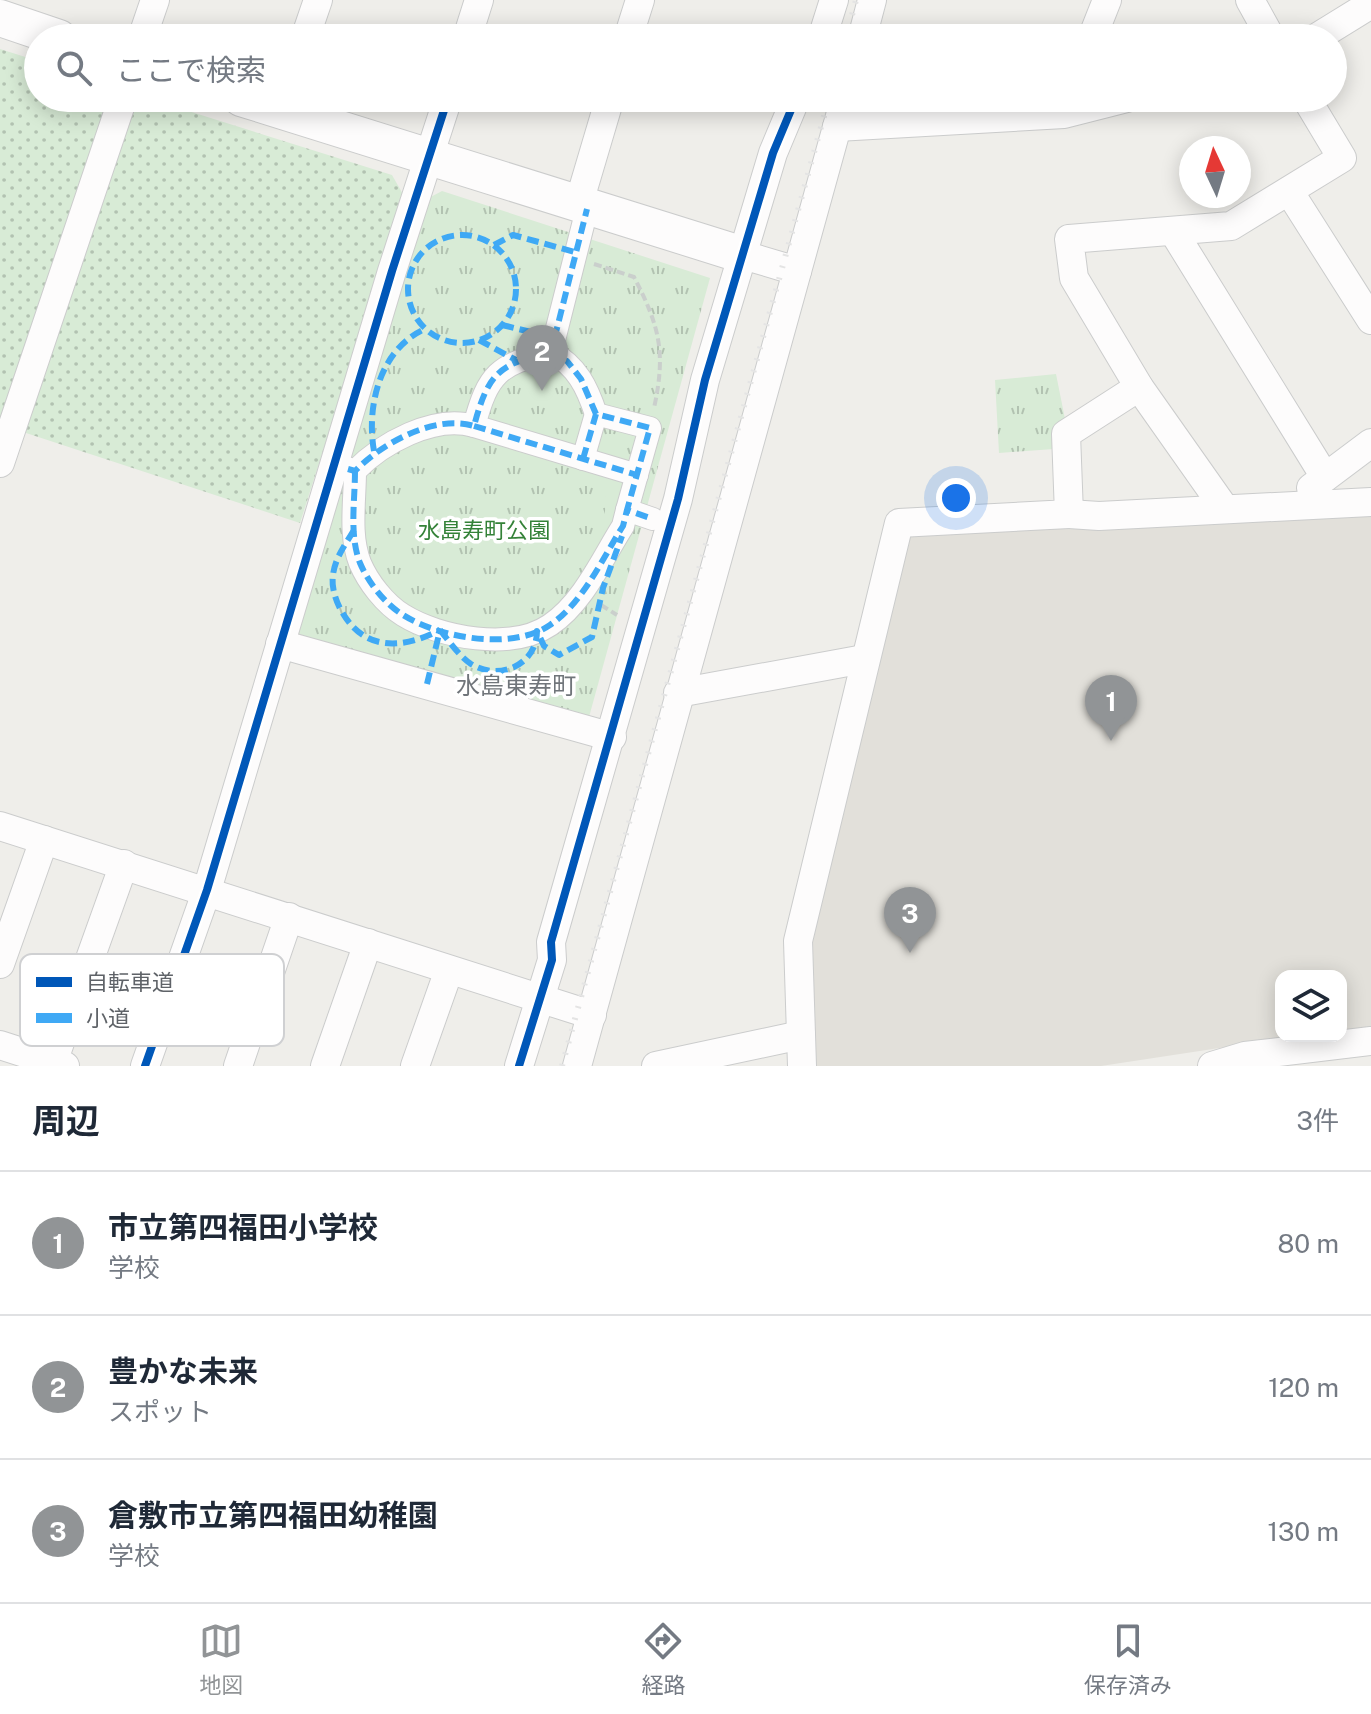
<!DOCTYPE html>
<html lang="ja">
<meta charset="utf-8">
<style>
:root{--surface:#fff;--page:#f2f2f3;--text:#1f2937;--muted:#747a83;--line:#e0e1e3;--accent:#919496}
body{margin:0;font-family:"Public Sans","Noto Sans JP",sans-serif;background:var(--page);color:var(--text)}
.controls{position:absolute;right:24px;bottom:24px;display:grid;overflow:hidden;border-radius:16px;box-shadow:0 4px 20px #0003}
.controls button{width:72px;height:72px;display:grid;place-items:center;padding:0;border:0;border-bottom:2px solid var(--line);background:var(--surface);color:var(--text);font:40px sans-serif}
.compass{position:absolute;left:1179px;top:136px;width:72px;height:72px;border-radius:50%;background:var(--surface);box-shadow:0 4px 20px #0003;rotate:356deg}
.you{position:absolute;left:956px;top:498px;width:28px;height:28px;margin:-20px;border:6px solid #fff;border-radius:50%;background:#1a73e8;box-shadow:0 0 0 12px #1a73e833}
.badge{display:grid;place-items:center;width:52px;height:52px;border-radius:50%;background:var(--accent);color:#fff;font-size:26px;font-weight:700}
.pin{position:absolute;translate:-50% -66px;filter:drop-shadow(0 2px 4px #0008)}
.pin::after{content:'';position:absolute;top:42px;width:28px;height:24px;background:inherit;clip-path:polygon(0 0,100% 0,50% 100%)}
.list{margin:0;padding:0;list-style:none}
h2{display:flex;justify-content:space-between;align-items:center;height:104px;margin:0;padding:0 32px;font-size:34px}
h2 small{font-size:26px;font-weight:400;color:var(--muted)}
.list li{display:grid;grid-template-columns:52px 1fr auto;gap:24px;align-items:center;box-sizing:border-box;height:144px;padding:0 32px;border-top:2px solid var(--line)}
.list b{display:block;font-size:30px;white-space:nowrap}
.list p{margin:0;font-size:26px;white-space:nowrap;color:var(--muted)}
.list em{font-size:26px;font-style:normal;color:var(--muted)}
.icon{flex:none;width:44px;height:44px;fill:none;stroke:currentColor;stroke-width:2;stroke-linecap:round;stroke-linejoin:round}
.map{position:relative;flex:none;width:1371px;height:1066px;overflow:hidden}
.search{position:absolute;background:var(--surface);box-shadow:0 4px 20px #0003;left:24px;right:24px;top:24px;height:88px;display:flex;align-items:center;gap:20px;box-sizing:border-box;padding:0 28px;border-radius:44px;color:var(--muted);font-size:30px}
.sheet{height:536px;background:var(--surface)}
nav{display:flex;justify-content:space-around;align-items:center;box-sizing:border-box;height:112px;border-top:2px solid var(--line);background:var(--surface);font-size:22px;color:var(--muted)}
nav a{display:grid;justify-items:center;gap:4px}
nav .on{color:var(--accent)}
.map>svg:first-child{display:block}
</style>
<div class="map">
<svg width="1371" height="1066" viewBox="0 0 1371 1066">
<defs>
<pattern id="grass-dots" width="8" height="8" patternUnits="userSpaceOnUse" patternTransform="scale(2)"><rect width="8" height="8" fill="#d8ebd6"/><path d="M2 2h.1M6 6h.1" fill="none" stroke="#b2c2b1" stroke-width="1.8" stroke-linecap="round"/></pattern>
<pattern id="park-tufts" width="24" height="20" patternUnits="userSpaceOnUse" patternTransform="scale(2)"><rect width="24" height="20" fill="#d8ebd6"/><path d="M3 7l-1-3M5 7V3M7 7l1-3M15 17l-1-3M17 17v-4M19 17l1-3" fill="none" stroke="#b2c2b1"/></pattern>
</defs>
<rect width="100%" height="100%" fill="#efeeea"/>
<path fill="#e2e0da" d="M 1371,506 L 1371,1027 L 1341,1031 L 1341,976 L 1281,976 L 1281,1036 L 1298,1036 L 1101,1066 L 809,1066 L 804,963 L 906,529 Z"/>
<g fill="url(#grass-dots)">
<path d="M 0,49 L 38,61 L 38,98 L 111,98 L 0,425 Z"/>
<path d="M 147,98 L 392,175 L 404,196 L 300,523 L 23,432 L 129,110 Z"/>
</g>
<g fill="url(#park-tufts)">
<path d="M 442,191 L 710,278 L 589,717 L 294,636 L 425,200 Z"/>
<path d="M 1056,374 L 1066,424 L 1054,449 L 999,453 L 995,380 Z"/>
</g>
<path fill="#d8ebd6" d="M 607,478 L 627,484 L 617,523 L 603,545 Z"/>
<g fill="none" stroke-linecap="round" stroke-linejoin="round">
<defs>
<g id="pedestrian">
<path d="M 551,352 C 577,366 587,387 596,414 L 650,428 L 627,510 L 653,519"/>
<path d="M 474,426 L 637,475"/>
<path d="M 583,459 L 596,414"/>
<path d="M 342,466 L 355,471 C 381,444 434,414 474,426 C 488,374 498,364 551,352 L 587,209"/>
<path d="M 355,471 C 355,501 349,535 360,563 C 368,582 385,604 403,615 C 440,638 512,651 550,625 C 583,603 602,559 623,526 L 627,510"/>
</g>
<g id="minor">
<path d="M 1250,0 L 1271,38"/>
<path d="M 142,38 L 155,0"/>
<path d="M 305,38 L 318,0"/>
<path d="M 467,38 L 479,0"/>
<path d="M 628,38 L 640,0"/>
<path d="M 822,38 L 834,0"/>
<path d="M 862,38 L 872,0"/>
<path d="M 1092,38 L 1107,0"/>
<path d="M 1316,38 L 1371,4"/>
<path d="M 837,127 L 1064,114 L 1127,98"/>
<path d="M 1289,191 L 1371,320"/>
<path d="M 578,206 L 610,98"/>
<path d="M 1173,231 L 1325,477"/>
<path d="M 743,255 L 797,271"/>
<path d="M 0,463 L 123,98"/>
<path d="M 1311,488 L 1371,443"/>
<path d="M 1225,509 L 1139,387 L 1074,278 L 1069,239 L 1231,226 L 1342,158 L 1306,98"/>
<path d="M 1069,514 L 1099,516 L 1371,502"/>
<path d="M 280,644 L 612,737"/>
<path d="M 678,693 L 864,659"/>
<path d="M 0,826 L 592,1015"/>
<path d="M 0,964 L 44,840"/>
<path d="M 0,1045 L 65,1066"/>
<path d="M 53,1062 L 124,864"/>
<path d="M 145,1066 L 207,890 L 392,271 L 448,98"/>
<path d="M 238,1066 L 289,917"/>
<path d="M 325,1066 L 368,943"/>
<path d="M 415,1066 L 449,970"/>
<path d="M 519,1066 L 552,960 L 551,942 L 678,499 L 705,380 L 773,153 L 796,98"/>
<path d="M 577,1066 L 845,98"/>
<path d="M 656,1066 L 801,1035"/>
<path d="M 802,1066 L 798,941 L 899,523 L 1069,514 L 1066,434 L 1139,387"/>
<path d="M 1212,1066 L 1245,1056 L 1371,1041"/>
</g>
<g id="tertiary">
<path d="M 0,18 L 59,38"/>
<path d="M 241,98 L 743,255"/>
</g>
</defs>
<use href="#pedestrian" stroke="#cbcccc" stroke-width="24"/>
<use href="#minor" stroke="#cbcccc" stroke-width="30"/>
<use href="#tertiary" stroke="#cbcccc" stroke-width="38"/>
<g stroke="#cacfcc" stroke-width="4" stroke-dasharray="8 4" stroke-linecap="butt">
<path d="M 594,264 L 634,277 C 660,327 666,353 654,408"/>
<path d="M 601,605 L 617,615"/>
</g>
<use href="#pedestrian" stroke="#fdfcfc" stroke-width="22"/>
<use href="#minor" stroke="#fdfcfc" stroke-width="28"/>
<use href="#tertiary" stroke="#fdfcfc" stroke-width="36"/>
<g stroke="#e4e4e4" stroke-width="6" stroke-dasharray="2 10" stroke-linecap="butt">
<path d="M 846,38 L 856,0"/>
<path d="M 562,1066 L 829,98"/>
</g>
<g stroke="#3fa9f5" stroke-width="6" stroke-dasharray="12 6" stroke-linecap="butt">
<circle cx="462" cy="289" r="54"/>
<path d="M 494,245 L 513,235 L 575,252"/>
<path d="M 502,325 L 531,332 L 551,352 L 567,361 L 581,379 L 596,414 L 650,428 L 627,510 L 653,519"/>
<path d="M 479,340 L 516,360"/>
<path d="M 474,426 L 637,475"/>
<path d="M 374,451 C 366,406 380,349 425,329"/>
<path d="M 583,459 L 596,414"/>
<path d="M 348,469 L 355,471 C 381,444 434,414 474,426 C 488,374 498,364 551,352 L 587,209"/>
<path d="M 355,471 C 355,501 349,535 360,563 C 368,582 385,604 403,615 C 440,638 512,651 550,625 C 583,603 602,559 623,526 L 627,510"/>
<path d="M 354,530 C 345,545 335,558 333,575 C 331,587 336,602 342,612 C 365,652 403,649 440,630"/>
<path d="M 440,630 C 449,641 459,656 471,664 C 500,682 537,664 537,631 L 544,646 L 559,655 L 592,637 L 603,588 L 622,536"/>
<path d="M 427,684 L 440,630"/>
</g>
<defs>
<g id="cycleway">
<path d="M 145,1066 L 207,890 L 392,271 L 448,98"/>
<path d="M 519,1066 L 552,960 L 551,942 L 678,499 L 705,380 L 773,153 L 796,98"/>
</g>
</defs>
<use href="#cycleway" stroke="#fff" stroke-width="13"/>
<use href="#cycleway" stroke="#0057b8" stroke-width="8"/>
</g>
<g text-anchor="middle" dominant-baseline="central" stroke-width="7" stroke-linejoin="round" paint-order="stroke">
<g font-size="22" fill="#348238" stroke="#fff">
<text x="484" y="530">水島寿町公園</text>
</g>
<g font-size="24" fill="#70757a" stroke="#fff">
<text x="516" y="685">水島東寿町</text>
</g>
</g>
<rect x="20" y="954" width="264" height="92" rx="12" fill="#fff" stroke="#cfd0d2" stroke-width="2"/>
<rect x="36" y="977" width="36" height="10" fill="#0057b8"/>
<rect x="36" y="1013" width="36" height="10" fill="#3fa9f5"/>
<g font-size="22" fill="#5f6368">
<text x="86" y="990">自転車道</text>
<text x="86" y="1026">小道</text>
</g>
</svg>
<div class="controls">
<button><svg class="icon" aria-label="layers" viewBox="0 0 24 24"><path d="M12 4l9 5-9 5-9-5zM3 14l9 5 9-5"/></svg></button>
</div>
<svg class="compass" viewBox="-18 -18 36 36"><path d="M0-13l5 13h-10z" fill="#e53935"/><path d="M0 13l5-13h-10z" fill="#747a83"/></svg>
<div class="you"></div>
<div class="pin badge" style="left:1111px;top:741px">1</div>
<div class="pin badge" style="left:542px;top:391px">2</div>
<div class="pin badge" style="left:910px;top:953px">3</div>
<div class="search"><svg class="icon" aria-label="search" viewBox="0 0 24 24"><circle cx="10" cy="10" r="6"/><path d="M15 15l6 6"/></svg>ここで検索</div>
</div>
<section class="sheet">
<h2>周辺<small>3件</small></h2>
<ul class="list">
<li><span class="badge">1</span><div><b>市立第四福田小学校</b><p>学校</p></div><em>80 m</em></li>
<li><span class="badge">2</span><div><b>豊かな未来</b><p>スポット</p></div><em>120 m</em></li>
<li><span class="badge">3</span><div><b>倉敷市立第四福田幼稚園</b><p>学校</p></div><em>130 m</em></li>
</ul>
</section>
<nav>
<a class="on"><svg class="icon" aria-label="map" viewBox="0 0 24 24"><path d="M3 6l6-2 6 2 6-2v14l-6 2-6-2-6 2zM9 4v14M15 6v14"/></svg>地図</a>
<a><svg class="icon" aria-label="directions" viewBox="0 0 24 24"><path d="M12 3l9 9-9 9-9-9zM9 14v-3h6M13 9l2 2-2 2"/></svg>経路</a>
<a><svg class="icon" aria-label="saved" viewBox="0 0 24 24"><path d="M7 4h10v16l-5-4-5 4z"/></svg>保存済み</a>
</nav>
